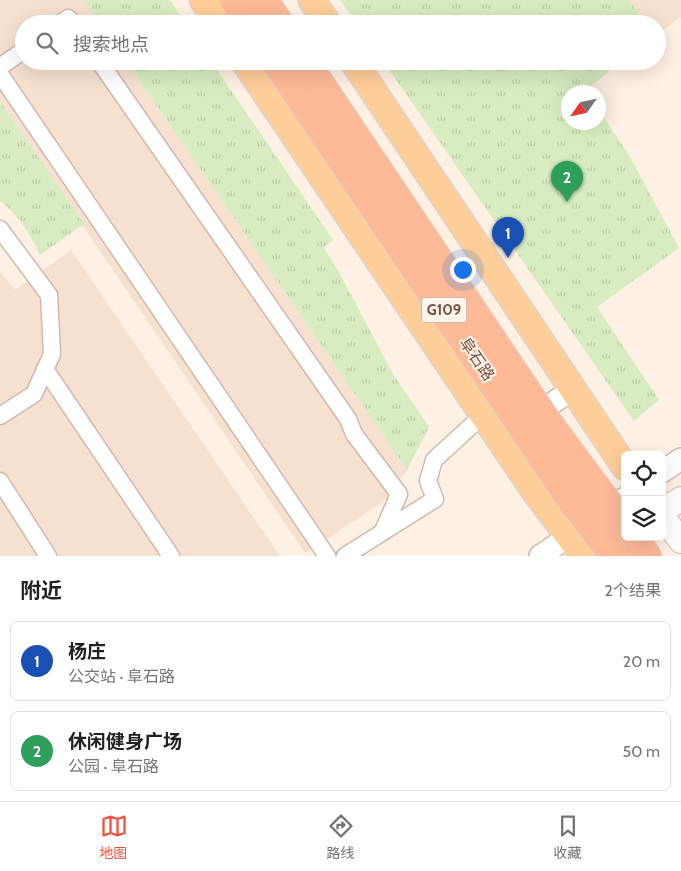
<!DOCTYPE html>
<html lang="zh">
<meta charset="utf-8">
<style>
:root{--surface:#fff;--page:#f6f6f6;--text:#202124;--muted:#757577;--line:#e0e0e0;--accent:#f0533f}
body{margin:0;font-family:Cabin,"Noto Sans SC",sans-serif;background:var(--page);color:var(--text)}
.controls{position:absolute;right:15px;bottom:15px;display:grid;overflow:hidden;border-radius:8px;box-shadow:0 5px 20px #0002}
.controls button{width:45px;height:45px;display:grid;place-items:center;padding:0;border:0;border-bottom:1px solid var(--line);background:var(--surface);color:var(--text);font:25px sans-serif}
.compass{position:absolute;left:561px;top:85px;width:45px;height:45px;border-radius:50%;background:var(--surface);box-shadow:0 5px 20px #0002;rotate:236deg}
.you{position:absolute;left:462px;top:269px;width:18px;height:18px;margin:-12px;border:4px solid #fff;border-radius:50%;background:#1a73e8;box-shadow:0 0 0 8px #1a73e833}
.badge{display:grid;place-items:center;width:32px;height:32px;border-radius:50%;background:var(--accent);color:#fff;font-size:16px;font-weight:700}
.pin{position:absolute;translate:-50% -41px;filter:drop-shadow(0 1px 2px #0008)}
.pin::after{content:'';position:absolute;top:26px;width:18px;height:15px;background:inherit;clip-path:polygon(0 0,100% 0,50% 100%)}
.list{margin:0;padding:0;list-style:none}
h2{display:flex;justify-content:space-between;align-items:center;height:65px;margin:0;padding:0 20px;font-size:21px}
h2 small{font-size:16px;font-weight:400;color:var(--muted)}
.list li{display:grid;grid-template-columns:32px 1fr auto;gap:15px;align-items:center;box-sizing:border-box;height:80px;margin:0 10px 10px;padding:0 10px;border:1px solid var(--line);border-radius:8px}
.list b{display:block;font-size:19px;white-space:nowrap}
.list p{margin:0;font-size:16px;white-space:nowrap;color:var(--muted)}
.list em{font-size:16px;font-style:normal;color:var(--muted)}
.icon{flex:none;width:28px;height:28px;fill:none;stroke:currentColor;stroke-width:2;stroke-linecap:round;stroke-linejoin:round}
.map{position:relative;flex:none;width:681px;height:556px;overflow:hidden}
.search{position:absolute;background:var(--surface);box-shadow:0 5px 20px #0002;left:15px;right:15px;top:15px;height:55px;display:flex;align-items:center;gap:12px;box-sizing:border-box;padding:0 18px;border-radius:28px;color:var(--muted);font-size:19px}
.sheet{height:245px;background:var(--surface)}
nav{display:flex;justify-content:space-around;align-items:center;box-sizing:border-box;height:70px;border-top:1px solid var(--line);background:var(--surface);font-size:14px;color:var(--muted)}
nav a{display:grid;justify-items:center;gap:2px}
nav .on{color:var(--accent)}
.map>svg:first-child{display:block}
</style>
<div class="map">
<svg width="681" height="556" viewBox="0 0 681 556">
<defs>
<pattern id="park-tufts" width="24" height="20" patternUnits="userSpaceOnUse" patternTransform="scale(1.25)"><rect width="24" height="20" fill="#d7ecc0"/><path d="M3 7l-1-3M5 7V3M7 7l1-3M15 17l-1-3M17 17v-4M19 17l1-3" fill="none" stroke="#bccca6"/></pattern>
</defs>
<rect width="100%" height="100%" fill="#fef0e2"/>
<g fill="#f6e1d0">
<path d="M 0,0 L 84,0 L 100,24 L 24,24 L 24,61 L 126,61 L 407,470 L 386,500 L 305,553 L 0,104 Z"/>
<path d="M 629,0 L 681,0 L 681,17 L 657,34 L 657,24 L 646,24 Z"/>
<path d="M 71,250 L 280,556 L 0,556 L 0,272 L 15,290 Z"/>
</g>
<g fill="url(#park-tufts)">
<path d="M 84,0 L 170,0 L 186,24 L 100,24 Z"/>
<path d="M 340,0 L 629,0 L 646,24 L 357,24 Z"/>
<path d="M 126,61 L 211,61 L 333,240 L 324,248 L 339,272 L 393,374 L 429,427 L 407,470 Z"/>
<path d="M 383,61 L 622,61 L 586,90 L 587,92 L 568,92 L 568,122 L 598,122 L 599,110 L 629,155 L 679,248 L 597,307 L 659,400 L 634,421 Z"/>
<path d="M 0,102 L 84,224 L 40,255 C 30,234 19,215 0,201 Z"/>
</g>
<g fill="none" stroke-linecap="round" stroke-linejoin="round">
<defs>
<g id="minor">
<path d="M 60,24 L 68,18 L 72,24"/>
<path d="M 99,61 L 348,419 L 354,434 L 399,494 L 383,531"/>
<path d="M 0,67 L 24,50"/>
<path d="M 0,74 L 327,556"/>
<path d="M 0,229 L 49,295 L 52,354 L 34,394 L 0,416"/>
<path d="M 45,369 L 171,556"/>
<path d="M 0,481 L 48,556"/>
<path d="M 345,556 L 435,499 L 428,481 L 434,460 L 483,415"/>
</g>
<g id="tertiary">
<path d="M 529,420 L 571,390"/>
<path d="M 662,472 L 681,459"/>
<path d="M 540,556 L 625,498"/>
</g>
<g id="secondary">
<path d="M 662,511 L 681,499"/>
<path d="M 662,516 L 681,541"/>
</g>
<g id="primary">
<path d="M 203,0 L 219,24"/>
<path d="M 312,0 L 328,24"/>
<path d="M 244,61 L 536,493 L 584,556"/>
<path d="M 353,61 L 625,467"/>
</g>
<g id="trunk">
<path d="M 234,0 L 250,24"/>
<path d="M 264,0 L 280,24"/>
<path d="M 633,537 L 647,556"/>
</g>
</defs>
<use href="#minor" stroke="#d2b8ab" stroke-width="19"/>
<use href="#tertiary" stroke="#d2b8ab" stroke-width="24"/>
<use href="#secondary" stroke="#d5b7a8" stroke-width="26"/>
<use href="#primary" stroke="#dcd2cf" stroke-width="29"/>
<use href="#trunk" stroke="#dcd2cf" stroke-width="30"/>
<use href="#minor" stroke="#fff" stroke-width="16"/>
<use href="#tertiary" stroke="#fff" stroke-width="21"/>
<use href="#secondary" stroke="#fff" stroke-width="24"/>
<use href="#primary" stroke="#ffcd98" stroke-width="26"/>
<use href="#trunk" stroke="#feb996" stroke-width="28"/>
<defs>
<g id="trunk-bridge">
<path d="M 275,61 L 574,504 L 615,556"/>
<path d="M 305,61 L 547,421 L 625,526"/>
</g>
</defs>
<use href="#trunk-bridge" stroke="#dcd2cf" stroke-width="30" stroke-linecap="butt"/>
<use href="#trunk-bridge" stroke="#feb996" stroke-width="28"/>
</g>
<g text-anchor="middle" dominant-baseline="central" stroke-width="4" stroke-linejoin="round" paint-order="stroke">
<rect fill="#fff4ea" stroke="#a08378" stroke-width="1" x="421.5" y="297.5" width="45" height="25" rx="4"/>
<g font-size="15" font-weight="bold" fill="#775347">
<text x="444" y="310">G109</text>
</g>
<g font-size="16" fill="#775347" stroke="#fff4ea">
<text transform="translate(477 359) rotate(56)">阜石路</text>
</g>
</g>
</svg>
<div class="controls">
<button><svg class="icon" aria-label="locate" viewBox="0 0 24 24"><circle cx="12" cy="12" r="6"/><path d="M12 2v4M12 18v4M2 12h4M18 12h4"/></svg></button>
<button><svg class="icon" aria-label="layers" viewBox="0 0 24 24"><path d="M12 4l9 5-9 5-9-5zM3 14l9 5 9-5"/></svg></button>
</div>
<svg class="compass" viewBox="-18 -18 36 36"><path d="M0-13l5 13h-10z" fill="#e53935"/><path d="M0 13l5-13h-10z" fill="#757577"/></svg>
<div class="you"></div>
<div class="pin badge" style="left:508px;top:258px;background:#1a4fb4">1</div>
<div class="pin badge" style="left:567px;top:202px;background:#2e9e5b">2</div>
<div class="search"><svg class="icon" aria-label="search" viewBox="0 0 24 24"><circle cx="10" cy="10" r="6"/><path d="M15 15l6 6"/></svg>搜索地点</div>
</div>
<section class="sheet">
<h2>附近<small>2个结果</small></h2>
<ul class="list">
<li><span class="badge" style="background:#1a4fb4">1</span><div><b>杨庄</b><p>公交站 · 阜石路</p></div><em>20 m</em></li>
<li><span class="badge" style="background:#2e9e5b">2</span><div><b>休闲健身广场</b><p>公园 · 阜石路</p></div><em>50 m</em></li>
</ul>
</section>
<nav>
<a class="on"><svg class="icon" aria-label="map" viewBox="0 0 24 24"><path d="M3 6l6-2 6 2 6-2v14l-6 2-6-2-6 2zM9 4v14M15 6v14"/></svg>地图</a>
<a><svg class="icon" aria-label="directions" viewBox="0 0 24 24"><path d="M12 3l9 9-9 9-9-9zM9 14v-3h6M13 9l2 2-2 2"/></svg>路线</a>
<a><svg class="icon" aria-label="saved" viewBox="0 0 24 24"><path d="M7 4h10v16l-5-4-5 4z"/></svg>收藏</a>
</nav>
